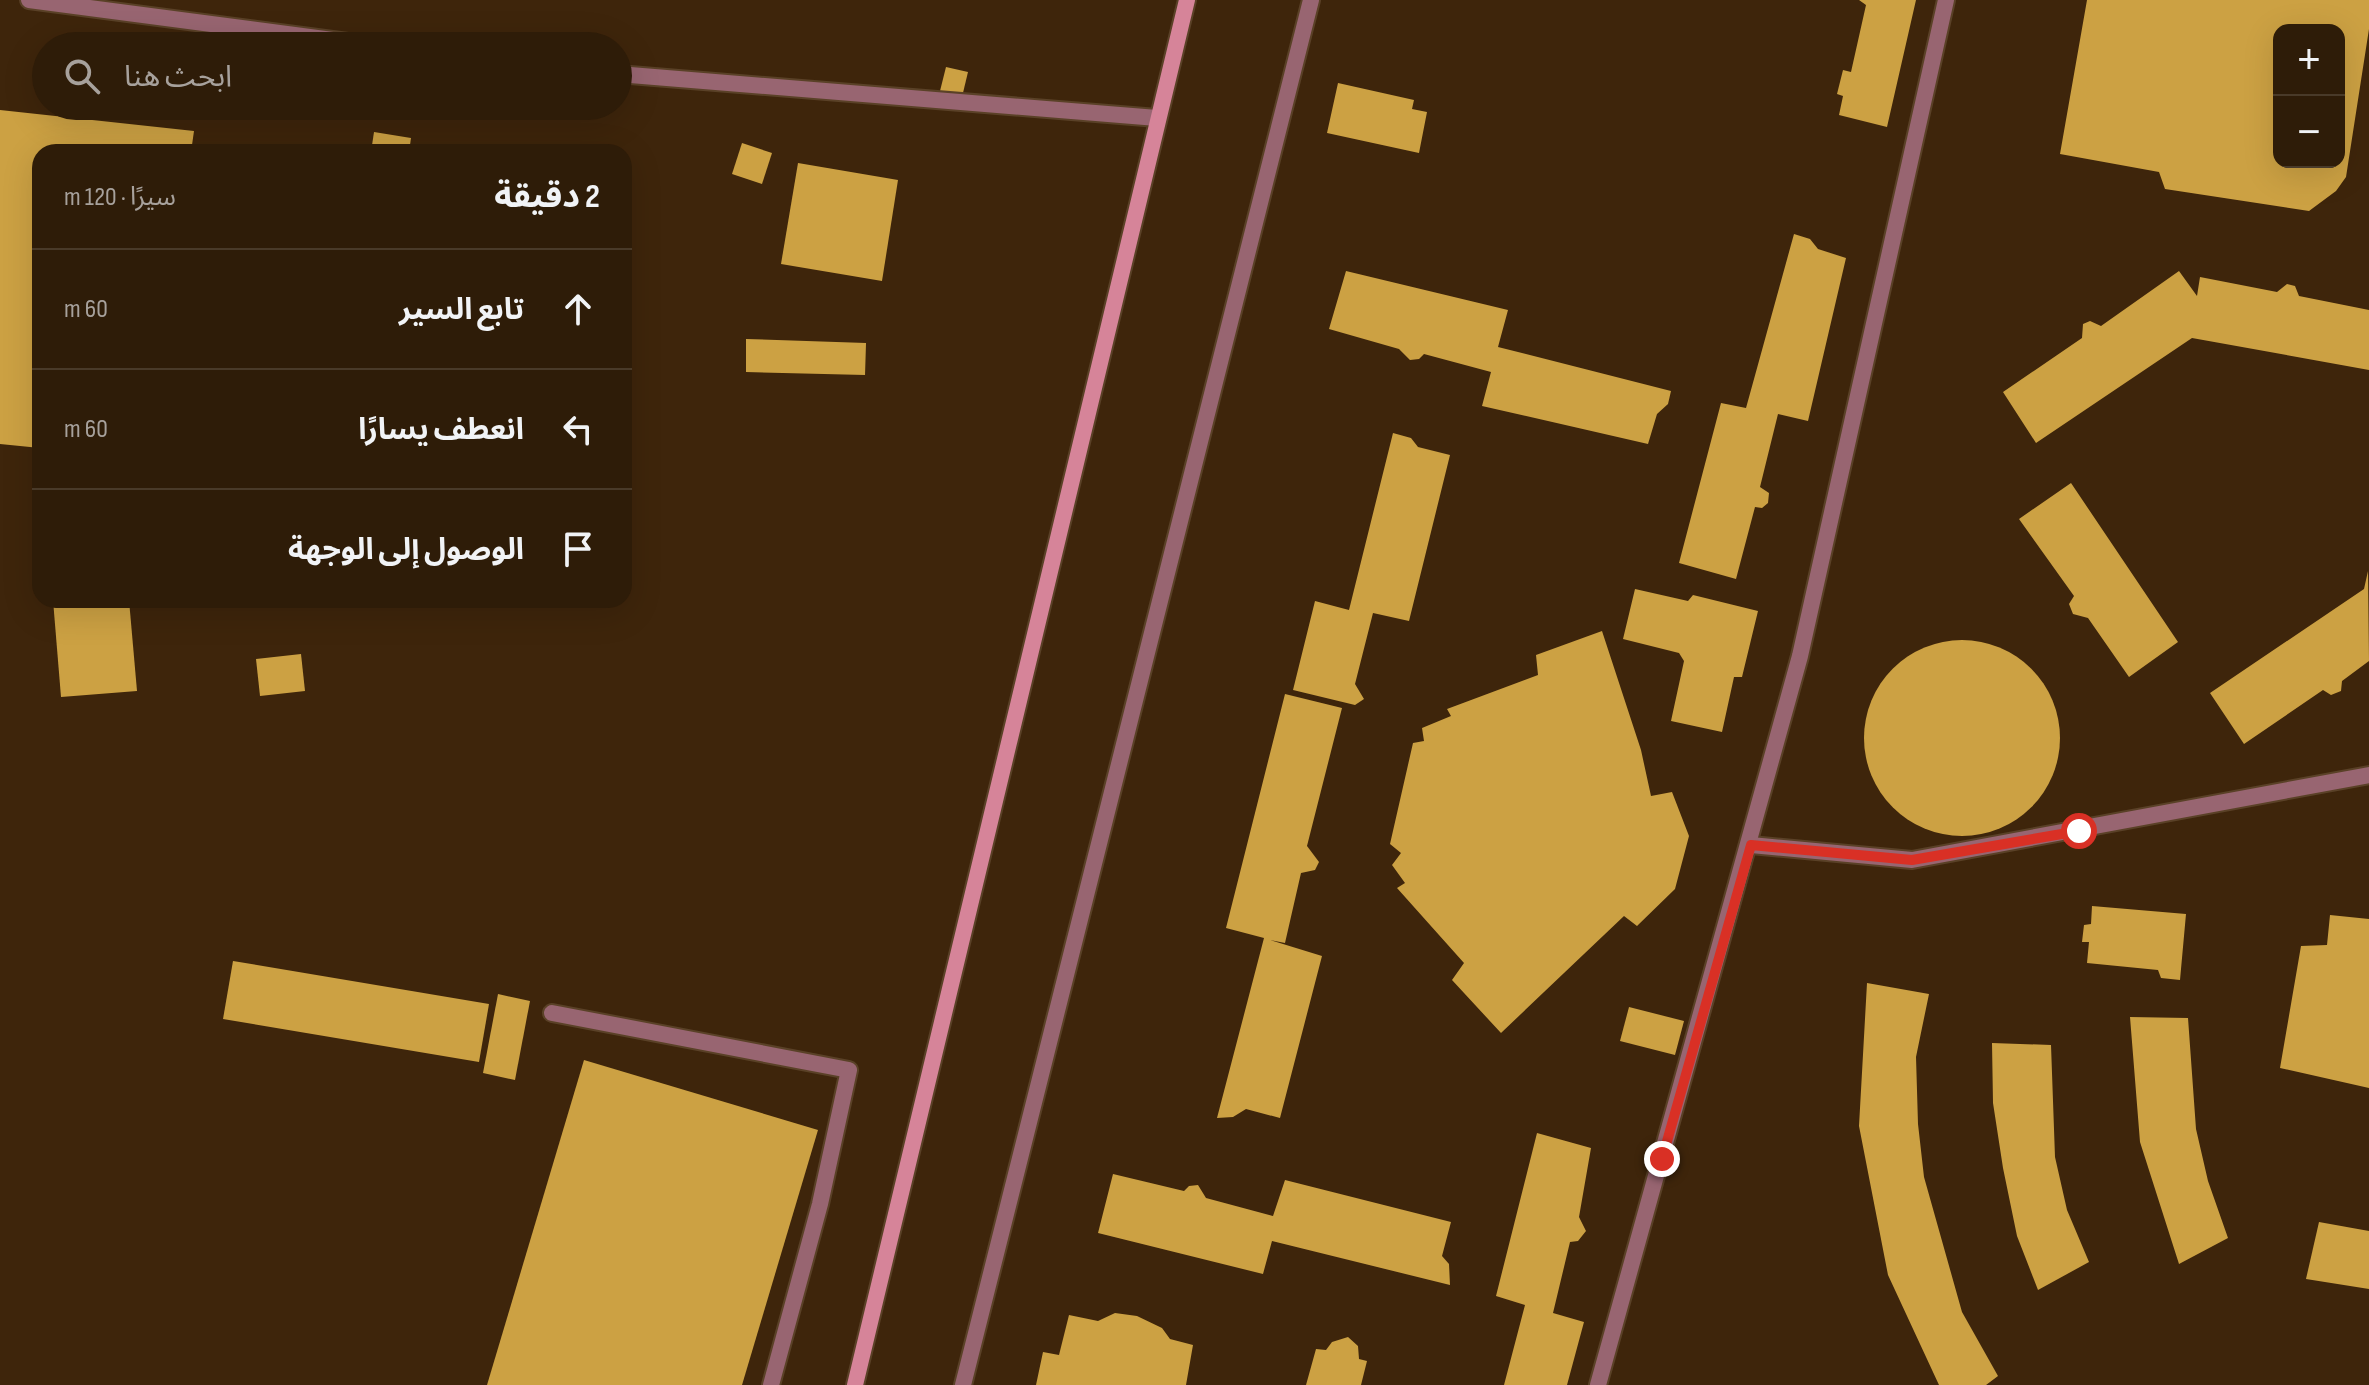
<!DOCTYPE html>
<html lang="ar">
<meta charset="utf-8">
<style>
:root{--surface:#2e1c08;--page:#362512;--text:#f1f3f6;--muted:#a7a19c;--line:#493a29}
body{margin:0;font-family:"Sofia Sans Condensed","Noto Sans Arabic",sans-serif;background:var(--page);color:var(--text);direction:rtl}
.controls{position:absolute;right:24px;top:24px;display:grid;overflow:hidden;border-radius:16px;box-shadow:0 8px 32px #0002}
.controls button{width:72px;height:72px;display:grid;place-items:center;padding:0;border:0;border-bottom:2px solid var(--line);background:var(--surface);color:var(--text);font:40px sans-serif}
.stop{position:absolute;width:24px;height:24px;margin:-18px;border:6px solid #d93025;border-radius:50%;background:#fff}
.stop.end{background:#d93025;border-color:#fff;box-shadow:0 2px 8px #0008}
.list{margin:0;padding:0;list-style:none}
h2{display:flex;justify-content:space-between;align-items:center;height:104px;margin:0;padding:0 32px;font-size:34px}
h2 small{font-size:26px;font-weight:400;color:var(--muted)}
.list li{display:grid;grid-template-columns:52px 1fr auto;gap:24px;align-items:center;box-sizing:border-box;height:120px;padding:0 32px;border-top:2px solid var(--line)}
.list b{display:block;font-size:30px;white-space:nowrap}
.list em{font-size:26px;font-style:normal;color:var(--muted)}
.icon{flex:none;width:44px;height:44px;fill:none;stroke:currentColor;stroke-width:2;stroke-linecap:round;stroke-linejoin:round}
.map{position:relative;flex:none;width:2369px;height:1385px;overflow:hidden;direction:ltr}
.search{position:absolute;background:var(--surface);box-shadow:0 8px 32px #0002;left:32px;top:32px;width:600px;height:88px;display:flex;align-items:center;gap:20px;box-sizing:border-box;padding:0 28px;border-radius:44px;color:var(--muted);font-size:30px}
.panel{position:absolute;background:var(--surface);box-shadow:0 8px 32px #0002;left:32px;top:144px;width:600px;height:464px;border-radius:24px;direction:rtl}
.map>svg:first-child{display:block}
</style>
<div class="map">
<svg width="2369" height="1385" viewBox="0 0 2369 1385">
<rect width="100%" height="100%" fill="#3e250b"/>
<g fill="#cca143" fill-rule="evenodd">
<path d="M 1859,0 L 1916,0 L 1887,127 L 1839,115 L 1843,96 L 1837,94 L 1843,70 L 1851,72 L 1866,5 Z"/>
<path d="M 2087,0 L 2369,0 L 2369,29 L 2346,177 L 2336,191 L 2309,211 L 2165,189 L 2159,172 L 2060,154 ZM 2279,30 L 2339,30 L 2339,162 L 2279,162 Z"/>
<path d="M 946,67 L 968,72 L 962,97 L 940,91 Z"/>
<path d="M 1338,83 L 1414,100 L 1412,109 L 1427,112 L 1419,153 L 1327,133 Z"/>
<path d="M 0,110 L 194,131 L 191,152 L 40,152 L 40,448 L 0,444 Z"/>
<path d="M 374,132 L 411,138 L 409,152 L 371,152 Z"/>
<path d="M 742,143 L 772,153 L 762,184 L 732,174 Z"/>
<path d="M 798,163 L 898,180 L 882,281 L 781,264 Z"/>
<path d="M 1794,234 L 1810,239 L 1818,249 L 1846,258 L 1808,421 L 1778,414 L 1760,487 L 1769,493 L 1768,503 L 1762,508 L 1755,507 L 1736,579 L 1679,563 L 1721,403 L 1746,408 Z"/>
<path d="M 1346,271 L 1508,310 L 1498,347 L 1671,391 L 1668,404 L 1657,414 L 1648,444 L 1482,406 L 1491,372 L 1424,354 L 1419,359 L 1410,360 L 1399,349 L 1329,329 Z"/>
<path d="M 2179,271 L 2197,296 L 2200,277 L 2277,292 L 2287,284 L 2295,286 L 2299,296 L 2369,310 L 2369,370 L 2192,338 L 2036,443 L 2003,392 L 2082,338 L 2083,324 L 2090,321 L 2101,326 Z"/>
<path d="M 746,339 L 866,343 L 865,375 L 746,372 Z"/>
<path d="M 1393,433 L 1411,438 L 1418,447 L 1450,455 L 1409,621 L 1373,613 L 1355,684 L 1364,699 L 1355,705 L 1293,690 L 1315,601 L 1349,610 Z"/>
<path d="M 2071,483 L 2178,642 L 2129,677 L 2088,618 L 2073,614 L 2069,604 L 2074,596 L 2019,519 Z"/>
<path d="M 2368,571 L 2369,661 L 2342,681 L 2341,691 L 2331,695 L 2323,690 L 2244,744 L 2210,693 L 2364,589 Z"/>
<path d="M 1635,589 L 1688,601 L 1693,595 L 1758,611 L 1742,677 L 1734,677 L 1722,732 L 1671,721 L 1684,661 L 1679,653 L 1623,639 Z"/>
<path d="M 53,600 L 129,600 L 137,691 L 61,697 Z"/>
<path d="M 1602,631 L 1641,750 L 1651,796 L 1672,792 L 1689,836 L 1675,889 L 1637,926 L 1624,916 L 1501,1033 L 1452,980 L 1464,963 L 1397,888 L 1405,883 L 1392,865 L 1401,853 L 1390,844 L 1413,743 L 1424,741 L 1422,728 L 1451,716 L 1447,709 L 1538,675 L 1536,655 Z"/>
<circle cx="1962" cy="738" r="98"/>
<path d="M 301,654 L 305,691 L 260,696 L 256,659 Z"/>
<path d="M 1285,694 L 1342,708 L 1307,846 L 1319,862 L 1315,870 L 1301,873 L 1285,943 L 1270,940 L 1322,956 L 1280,1118 L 1246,1109 L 1233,1117 L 1217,1118 L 1264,938 L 1226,928 Z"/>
<path d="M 2092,906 L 2186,914 L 2180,980 L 2161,978 L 2158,970 L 2087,963 L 2089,942 L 2082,942 L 2084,925 L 2091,924 Z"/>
<path d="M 2330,915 L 2369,919 L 2369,1088 L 2280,1068 L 2301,946 L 2327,945 Z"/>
<path d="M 233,961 L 489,1004 L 479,1062 L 223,1019 Z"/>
<path d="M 1867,983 L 1929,994 L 1916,1057 L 1918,1124 L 1924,1177 L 1962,1312 L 1998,1376 L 1986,1385 L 1939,1385 L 1888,1275 L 1859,1126 Z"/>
<path d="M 498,994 L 530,1001 L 515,1080 L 483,1073 Z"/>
<path d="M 1629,1007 L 1684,1021 L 1675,1055 L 1620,1041 Z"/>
<path d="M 2130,1017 L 2188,1018 L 2196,1129 L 2208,1181 L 2228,1238 L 2179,1264 L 2140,1142 Z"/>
<path d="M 1992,1043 L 2051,1045 L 2055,1157 L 2067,1210 L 2089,1262 L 2038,1290 L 2017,1236 L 2003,1168 L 1993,1103 Z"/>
<path d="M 584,1060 L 818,1130 L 742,1385 L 487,1385 Z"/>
<path d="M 1537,1133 L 1591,1148 L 1579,1217 L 1586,1231 L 1578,1241 L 1570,1242 L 1553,1313 L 1584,1322 L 1567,1385 L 1504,1385 L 1525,1305 L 1496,1296 Z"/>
<path d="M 1113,1174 L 1184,1191 L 1189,1186 L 1198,1185 L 1206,1198 L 1273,1216 L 1285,1180 L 1451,1222 L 1442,1256 L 1449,1264 L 1450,1285 L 1272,1241 L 1263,1274 L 1098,1233 Z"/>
<path d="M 2319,1222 L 2369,1231 L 2369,1289 L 2306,1279 Z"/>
<path d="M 1115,1313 L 1137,1316 L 1162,1328 L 1170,1339 L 1193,1345 L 1186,1385 L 1036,1385 L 1043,1352 L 1059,1355 L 1069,1315 L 1098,1321 Z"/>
<path d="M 1348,1337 L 1358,1346 L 1359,1359 L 1367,1361 L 1361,1385 L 1306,1385 L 1316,1349 L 1326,1350 L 1332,1342 Z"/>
</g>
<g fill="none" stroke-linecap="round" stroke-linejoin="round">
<defs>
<g id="service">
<path d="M 1751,845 L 1912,860 L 2369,775"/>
<path d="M 552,1013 L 849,1070 L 820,1204 L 771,1385"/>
<path d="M 963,1385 L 1311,0"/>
<path d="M 1598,1385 L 1800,656 L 1946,0"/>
</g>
<g id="minor">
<path d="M 29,0 L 378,46"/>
<path d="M 618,74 L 1157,118"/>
</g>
<path id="secondary" d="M 855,1385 L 1187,0"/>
</defs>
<use href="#service" stroke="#5a4127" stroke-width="20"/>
<use href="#minor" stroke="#5a4127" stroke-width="20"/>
<use href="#secondary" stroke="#5a4127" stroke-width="20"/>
<use href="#service" stroke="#986571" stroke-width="16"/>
<use href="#minor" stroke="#986571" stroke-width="16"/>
<use href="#secondary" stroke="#d68499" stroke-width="16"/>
</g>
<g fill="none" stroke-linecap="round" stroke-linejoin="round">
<path stroke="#d93025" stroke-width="10" d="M 1662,1159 L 1751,845 L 1912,860 L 2079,831"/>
</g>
</svg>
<div class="controls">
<button>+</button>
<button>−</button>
</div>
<div class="stop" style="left:2079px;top:831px"></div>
<div class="stop end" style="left:1662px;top:1159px"></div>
<div class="search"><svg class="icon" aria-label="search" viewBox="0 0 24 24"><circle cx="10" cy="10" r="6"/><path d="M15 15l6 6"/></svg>ابحث هنا</div>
<section class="panel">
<h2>2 دقيقة<small>سيرًا · 120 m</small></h2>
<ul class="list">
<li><svg class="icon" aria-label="ahead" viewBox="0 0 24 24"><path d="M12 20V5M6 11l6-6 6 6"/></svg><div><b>تابع السير</b></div><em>60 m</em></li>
<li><svg class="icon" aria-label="left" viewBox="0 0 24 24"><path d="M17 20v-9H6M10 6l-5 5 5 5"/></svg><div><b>انعطف يسارًا</b></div><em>60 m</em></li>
<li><svg class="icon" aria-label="arrive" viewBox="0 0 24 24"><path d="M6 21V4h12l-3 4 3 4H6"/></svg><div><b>الوصول إلى الوجهة</b></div></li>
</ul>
</section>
</div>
